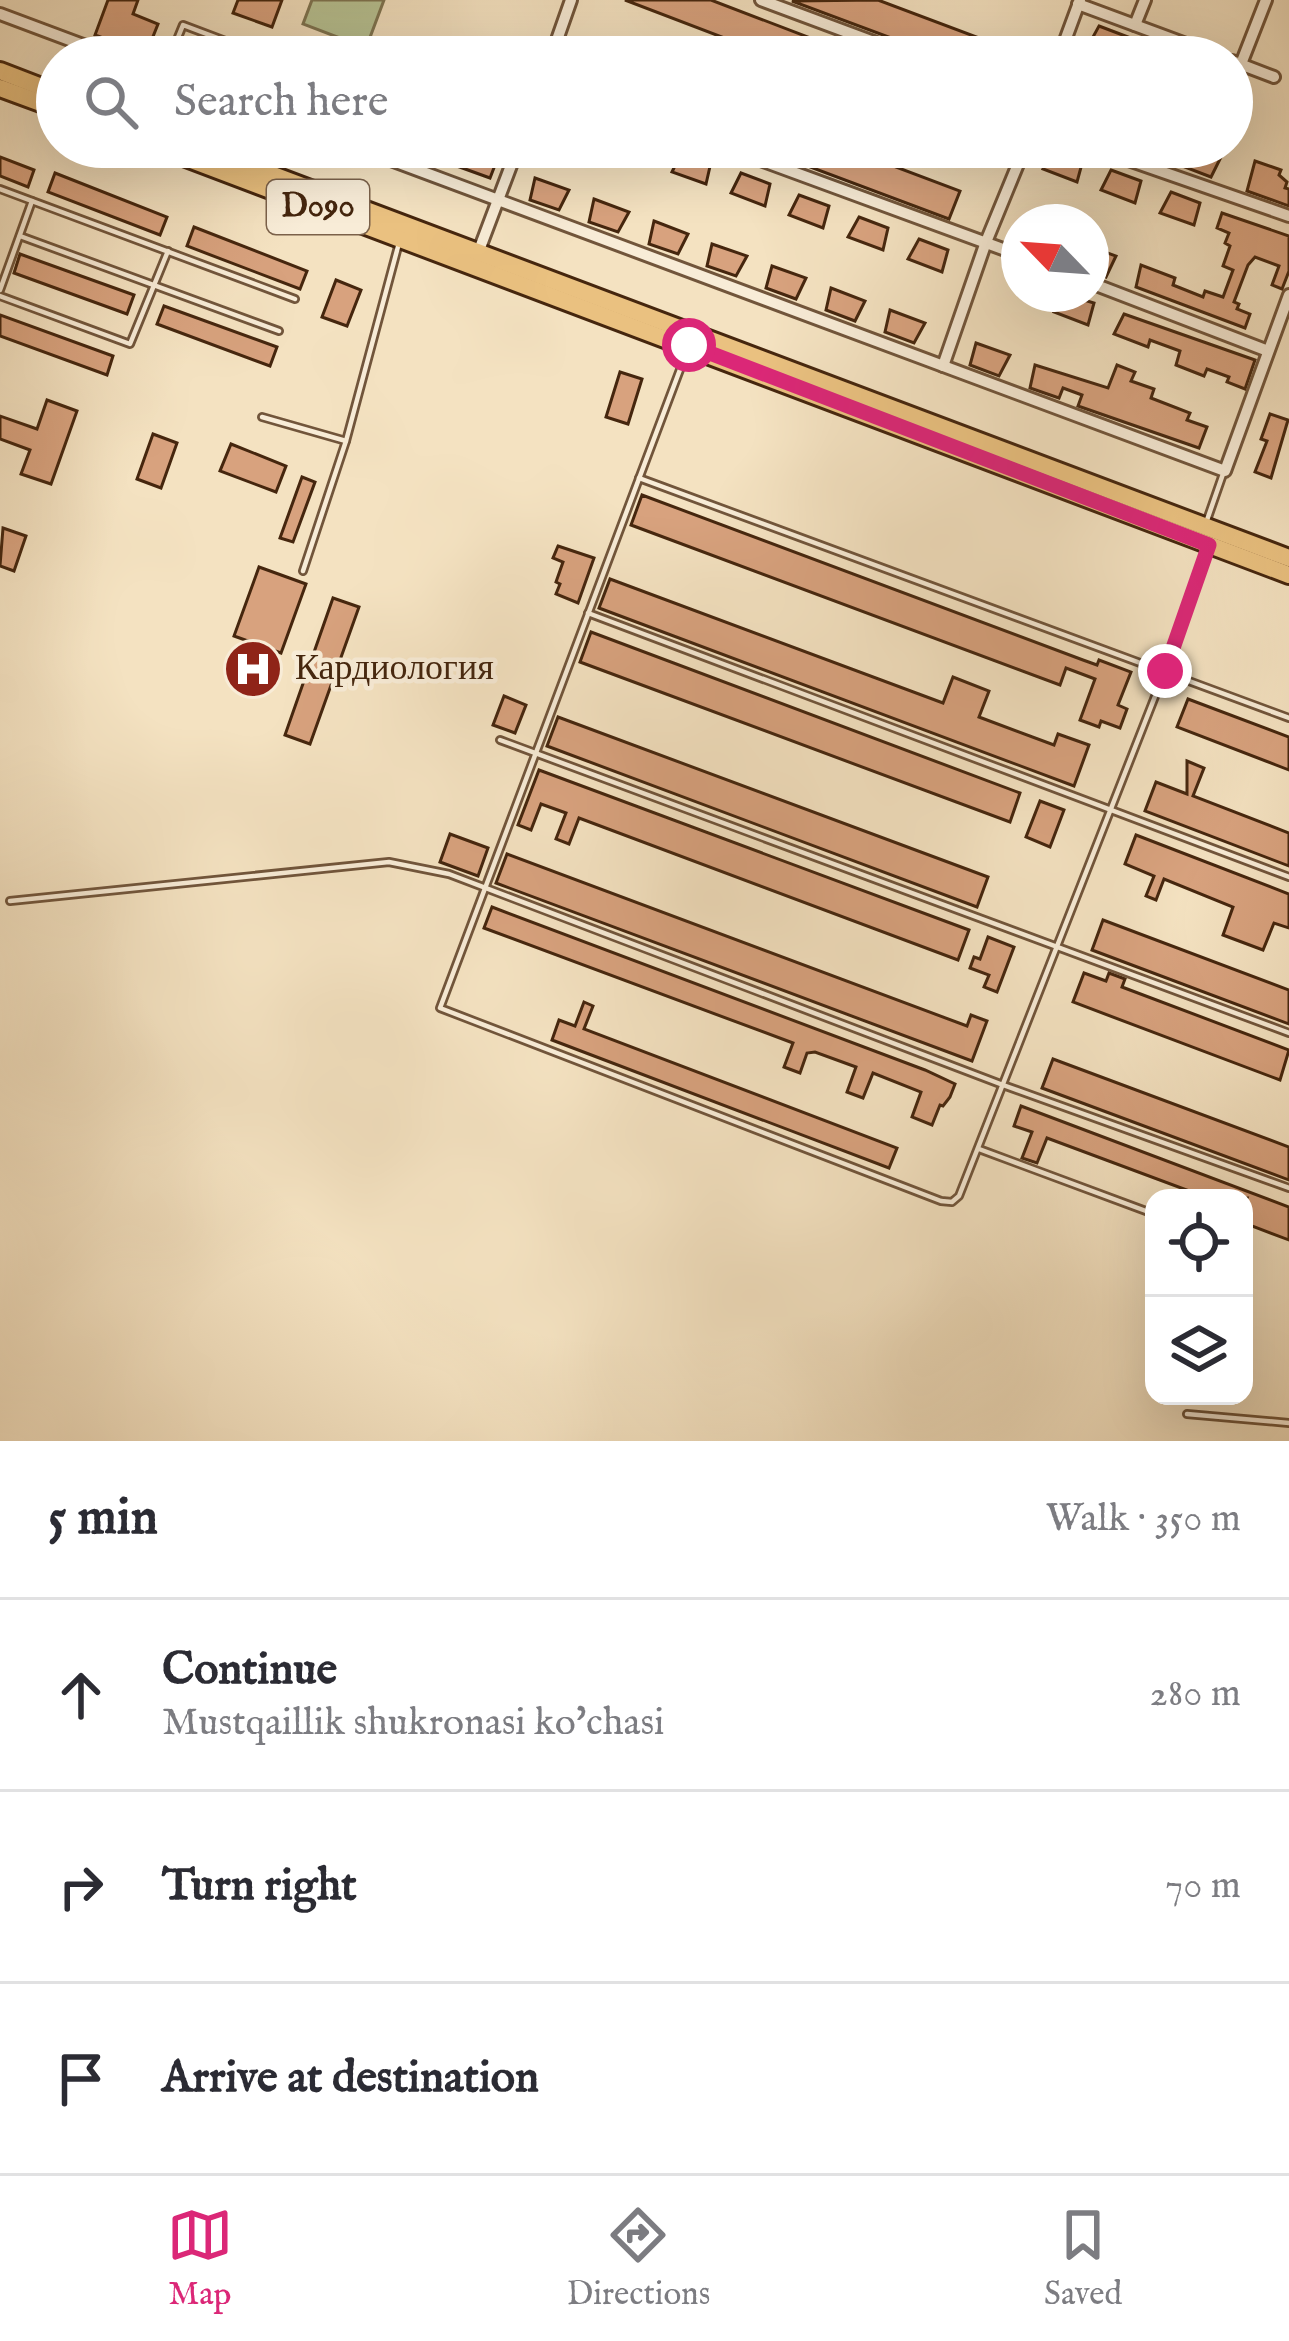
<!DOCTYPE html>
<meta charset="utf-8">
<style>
:root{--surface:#fff;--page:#f2f2f3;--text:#2b2b33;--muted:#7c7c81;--line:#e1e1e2;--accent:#db2777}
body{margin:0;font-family:"IM FELL English",serif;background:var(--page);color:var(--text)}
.controls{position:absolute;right:36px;bottom:36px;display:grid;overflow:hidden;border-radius:24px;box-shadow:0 12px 48px #0002}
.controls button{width:108px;height:108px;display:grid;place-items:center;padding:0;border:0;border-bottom:3px solid var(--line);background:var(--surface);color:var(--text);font:60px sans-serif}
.compass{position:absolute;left:1001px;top:204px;width:108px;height:108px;border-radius:50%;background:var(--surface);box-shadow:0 12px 48px #0002;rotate:295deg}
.stop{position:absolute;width:36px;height:36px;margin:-27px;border:9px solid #db2777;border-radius:50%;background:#fff}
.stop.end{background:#db2777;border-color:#fff;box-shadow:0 3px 12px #0008}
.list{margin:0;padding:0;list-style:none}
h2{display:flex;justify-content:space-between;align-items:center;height:156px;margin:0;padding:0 48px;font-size:51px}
h2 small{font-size:39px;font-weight:400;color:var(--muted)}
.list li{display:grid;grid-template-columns:78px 1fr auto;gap:36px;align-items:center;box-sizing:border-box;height:192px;padding:0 48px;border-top:3px solid var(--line)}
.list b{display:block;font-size:45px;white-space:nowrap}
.list p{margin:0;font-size:39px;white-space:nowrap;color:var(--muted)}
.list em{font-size:39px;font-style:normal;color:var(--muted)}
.icon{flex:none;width:66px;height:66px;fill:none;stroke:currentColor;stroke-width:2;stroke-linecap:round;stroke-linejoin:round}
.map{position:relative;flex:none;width:1289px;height:1441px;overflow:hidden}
.search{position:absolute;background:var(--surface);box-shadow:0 12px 48px #0002;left:36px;right:36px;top:36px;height:132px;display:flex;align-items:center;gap:30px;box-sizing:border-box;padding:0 42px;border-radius:66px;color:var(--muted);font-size:45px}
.sheet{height:732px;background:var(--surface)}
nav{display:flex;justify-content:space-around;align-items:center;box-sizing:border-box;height:168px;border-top:3px solid var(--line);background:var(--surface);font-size:33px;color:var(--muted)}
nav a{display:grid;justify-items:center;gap:6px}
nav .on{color:var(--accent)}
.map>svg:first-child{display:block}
</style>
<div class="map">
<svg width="1289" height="1441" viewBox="0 0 1289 1441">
<rect width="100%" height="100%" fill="#f4e2c1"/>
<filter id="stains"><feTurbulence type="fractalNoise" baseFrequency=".00167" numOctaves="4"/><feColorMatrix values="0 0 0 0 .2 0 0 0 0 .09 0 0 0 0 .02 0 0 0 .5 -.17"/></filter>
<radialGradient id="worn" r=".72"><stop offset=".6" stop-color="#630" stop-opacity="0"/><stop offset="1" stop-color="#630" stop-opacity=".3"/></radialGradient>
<path fill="#b8c495" stroke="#7e7552" stroke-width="3" d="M 312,0 L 384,0 L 366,48 L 303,24 Z"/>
<g fill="#d8a27e" stroke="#45260e" stroke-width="3">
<path d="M 108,0 L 138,0 L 133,14 L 158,24 L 146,54 L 95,35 Z"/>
<path d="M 238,0 L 282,0 L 272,27 L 233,13 Z"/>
<path d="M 625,0 L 711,0 L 860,57 L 774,57 Z"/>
<path d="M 878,0 L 1027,56 L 1027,57 L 942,57 L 792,1 Z"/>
<path d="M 1099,26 L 1128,37 L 1123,57 L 1088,46 Z"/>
<path d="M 460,147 L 497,160 L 490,178 L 407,148 Z"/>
<path d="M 757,147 L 843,147 L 960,191 L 949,219 Z"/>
<path d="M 1195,147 L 1221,157 L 1211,177 L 1182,166 L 1186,156 L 1165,148 Z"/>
<path d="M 1054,149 L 1083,160 L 1077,182 L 1043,169 Z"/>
<path d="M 682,151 L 711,162 L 706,184 L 672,172 Z"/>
<path d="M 0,157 L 34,170 L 28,187 L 0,176 Z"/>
<path d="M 1255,161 L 1281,170 L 1279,175 L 1287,182 L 1285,188 L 1289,189 L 1289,206 L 1247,191 Z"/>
<path d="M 1111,170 L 1141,181 L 1135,203 L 1101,190 Z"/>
<path d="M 55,173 L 167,217 L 160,235 L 48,192 Z"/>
<path d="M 741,173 L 770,184 L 765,206 L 731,193 Z"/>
<path d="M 535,178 L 569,190 L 559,210 L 530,200 Z"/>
<path d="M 1171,192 L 1200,203 L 1194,225 L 1160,213 Z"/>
<path d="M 799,195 L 829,206 L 823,228 L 789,215 Z"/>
<path d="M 594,199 L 629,212 L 618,232 L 589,222 Z"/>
<path d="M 1222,213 L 1289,236 L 1289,271 L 1282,289 L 1272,285 L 1279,266 L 1255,257 L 1248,265 L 1234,302 L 1239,304 L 1237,309 L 1250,314 L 1245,328 L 1136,287 L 1141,265 L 1175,278 L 1173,285 L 1203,297 L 1205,291 L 1223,297 L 1233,270 L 1223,266 L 1230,246 L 1225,243 L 1229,233 L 1217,228 Z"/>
<path d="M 859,217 L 888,228 L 883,250 L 848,237 Z"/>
<path d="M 654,221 L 688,234 L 678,254 L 649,244 Z"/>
<path d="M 194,227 L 307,271 L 300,289 L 187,246 Z"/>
<path d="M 919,239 L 948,250 L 942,272 L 908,259 Z"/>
<path d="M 712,244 L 747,256 L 736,276 L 707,266 Z"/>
<path d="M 1091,247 L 1116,256 L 1106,277 L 1091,271 Z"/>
<path d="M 20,254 L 134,295 L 127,314 L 14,273 Z"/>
<path d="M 772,266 L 806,278 L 796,299 L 766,288 Z"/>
<path d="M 336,280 L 361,290 L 347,326 L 322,317 Z"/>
<path d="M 831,288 L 865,301 L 855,321 L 826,310 Z"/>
<path d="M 1064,294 L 1094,303 L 1088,325 L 1054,312 Z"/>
<path d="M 164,306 L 277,347 L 270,366 L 157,324 Z"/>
<path d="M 890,310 L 925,323 L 914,343 L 885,332 Z"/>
<path d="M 1124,314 L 1255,360 L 1245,389 L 1227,382 L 1229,377 L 1207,369 L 1204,376 L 1176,365 L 1180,351 L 1150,340 L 1148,347 L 1114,334 Z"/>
<path d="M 0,315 L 113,356 L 107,375 L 0,336 Z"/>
<path d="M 976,343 L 1010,355 L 999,376 L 970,365 Z"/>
<path d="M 1035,365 L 1108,388 L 1117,365 L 1135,372 L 1131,381 L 1154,389 L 1151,398 L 1190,413 L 1187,420 L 1207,427 L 1199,448 L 1078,406 L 1082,395 L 1063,388 L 1059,398 L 1030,388 Z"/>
<path d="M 620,372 L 642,379 L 628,424 L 606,417 Z"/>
<path d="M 47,400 L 77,411 L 51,484 L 21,474 L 30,450 L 0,439 L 0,416 L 37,429 Z"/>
<path d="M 1270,414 L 1288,420 L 1271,478 L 1255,472 L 1267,441 L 1261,439 Z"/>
<path d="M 153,434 L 177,443 L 161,488 L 137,479 Z"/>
<path d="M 231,444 L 286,466 L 276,492 L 220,471 Z"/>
<path d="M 302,477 L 315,482 L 293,542 L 280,538 Z"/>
<path d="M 642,495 L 1083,660 L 1097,665 L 1099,660 L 1131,672 L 1118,705 L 1127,709 L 1120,728 L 1101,721 L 1099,727 L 1080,720 L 1095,679 L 1066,668 L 1060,685 L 631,525 Z"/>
<path d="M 3,528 L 26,536 L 14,571 L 0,566 Z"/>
<path d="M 558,546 L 594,558 L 578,603 L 556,594 L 560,584 L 556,582 L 563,562 L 553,558 Z"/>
<path d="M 259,567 L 306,584 L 281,653 L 234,636 Z"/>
<path d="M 610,579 L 943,703 L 953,677 L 989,691 L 979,717 L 1054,745 L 1058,734 L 1089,745 L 1074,786 L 599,608 Z"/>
<path d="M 333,598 L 359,607 L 310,744 L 285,735 Z"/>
<path d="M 591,632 L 1020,793 L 1010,822 L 580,662 Z"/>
<path d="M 504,696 L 526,705 L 515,733 L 493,725 Z"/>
<path d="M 1188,699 L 1289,737 L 1289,770 L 1177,727 Z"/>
<path d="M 558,717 L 988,877 L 977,907 L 547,746 Z"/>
<path d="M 1187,761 L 1204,768 L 1193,796 L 1289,833 L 1289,866 L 1145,811 L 1156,782 L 1187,794 Z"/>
<path d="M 539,770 L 969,930 L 958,960 L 579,818 L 569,844 L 556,839 L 566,813 L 541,804 L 531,830 L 518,825 Z"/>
<path d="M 1040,801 L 1064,810 L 1050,847 L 1026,837 Z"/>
<path d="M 450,834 L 488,848 L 478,876 L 440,862 Z"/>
<path d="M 1136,835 L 1289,894 L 1289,928 L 1274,923 L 1263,950 L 1223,935 L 1233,907 L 1164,879 L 1156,900 L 1146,896 L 1154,876 L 1125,864 Z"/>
<path d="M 507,854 L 967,1026 L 971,1015 L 987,1021 L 972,1061 L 496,883 Z"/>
<path d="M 492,907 L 925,1070 L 955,1084 L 950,1097 L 943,1106 L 940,1105 L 932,1125 L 912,1117 L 921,1092 L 873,1073 L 863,1098 L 847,1092 L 856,1067 L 815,1052 L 807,1053 L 800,1073 L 784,1067 L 793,1043 L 484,928 Z"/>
<path d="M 1103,920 L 1289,990 L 1289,1024 L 1092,950 Z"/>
<path d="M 988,937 L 1014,947 L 997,992 L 984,987 L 989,975 L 970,968 L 974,957 L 980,959 Z"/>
<path d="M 1084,973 L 1106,981 L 1109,973 L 1125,979 L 1122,987 L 1289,1050 L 1280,1080 L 1073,1002 Z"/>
<path d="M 584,1002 L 593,1006 L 584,1029 L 897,1148 L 889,1168 L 552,1040 L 559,1020 L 575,1026 Z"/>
<path d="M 1053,1059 L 1289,1147 L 1289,1180 L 1042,1088 Z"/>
<path d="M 1021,1106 L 1289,1207 L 1289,1240 L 1244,1223 L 1250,1208 L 1244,1205 L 1247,1198 L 1208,1198 L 1047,1138 L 1037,1163 L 1022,1158 L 1032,1132 L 1014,1126 Z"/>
</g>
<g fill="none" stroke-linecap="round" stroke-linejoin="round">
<defs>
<g id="lane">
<path d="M 170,57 L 183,25 L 268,57"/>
<path d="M 0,189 L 295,299"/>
<path d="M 20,236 L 279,331"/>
<path d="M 0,290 L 32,201"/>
<path d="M 0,296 L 130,344 L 168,251"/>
<path d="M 687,351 L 440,1008 L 941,1201 L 952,1202 L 959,1196 L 1165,671 L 1207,551"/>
<path d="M 262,417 L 346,441"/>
<path d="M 639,478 L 1289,718"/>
<path d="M 1207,520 L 1223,474"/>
<path d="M 303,571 L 346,441 L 399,243"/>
<path d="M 588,613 L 1289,877"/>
<path d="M 500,740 L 1289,1033"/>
<path d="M 10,901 L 389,862 L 449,874 L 1003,1085 L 1289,1188"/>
<path d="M 979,1149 L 1154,1214"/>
<path d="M 1187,1414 L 1289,1423"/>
</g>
<g id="street">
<path d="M 761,0 L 914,57"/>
<path d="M 1078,4 L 1221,57"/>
<path d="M 0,14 L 115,57"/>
<path d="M 1135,25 L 1145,0"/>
<path d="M 551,57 L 571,0"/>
<path d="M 1059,57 L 1080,0"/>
<path d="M 1232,61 L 1274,77"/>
<path d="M 1241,64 L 1266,0"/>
<path d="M 356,147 L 1225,471 L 1289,295"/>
<path d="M 725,147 L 1019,255"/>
<path d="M 1091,147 L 1289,216"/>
<path d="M 478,253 L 518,147"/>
<path d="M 1091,283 L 1268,351"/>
<path d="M 943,366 L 986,242 L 1025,147"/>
</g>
<g id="primary">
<path d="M 0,71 L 57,93"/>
<path d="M 0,88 L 57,109"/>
<path d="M 157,147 L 1289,575"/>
<path d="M 199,147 L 1289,558"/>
</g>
</defs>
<use href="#lane" stroke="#71553b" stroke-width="10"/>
<use href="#street" stroke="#71553b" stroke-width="16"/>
<use href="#primary" stroke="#45260e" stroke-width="22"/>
<use href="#lane" stroke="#f8ecd7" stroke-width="4.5"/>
<use href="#street" stroke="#f8ecd7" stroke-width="10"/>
<use href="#primary" stroke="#eac180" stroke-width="16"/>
</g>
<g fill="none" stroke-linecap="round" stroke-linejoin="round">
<path stroke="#db2777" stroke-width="15" d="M 689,345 L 1209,545 L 1165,671"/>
</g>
<defs>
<symbol id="hospital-disc" viewBox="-11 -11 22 22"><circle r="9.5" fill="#8f2418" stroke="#f8ecd7"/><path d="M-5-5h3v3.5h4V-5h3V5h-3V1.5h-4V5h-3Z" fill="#fff"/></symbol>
</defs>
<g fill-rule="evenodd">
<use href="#hospital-disc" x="220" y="636" width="66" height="66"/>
</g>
<g text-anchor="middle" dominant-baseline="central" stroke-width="9" stroke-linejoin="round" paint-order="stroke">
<rect fill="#f8ecd7" stroke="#7b614a" stroke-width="3" x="267" y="180" width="102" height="54" rx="9"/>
<g font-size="33" font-weight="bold" fill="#45260e">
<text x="318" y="207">D090</text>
</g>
<g font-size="36" fill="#45260e" stroke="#f8ecd7" text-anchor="start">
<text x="295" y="669">Кардиология</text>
</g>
</g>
<rect width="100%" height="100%" filter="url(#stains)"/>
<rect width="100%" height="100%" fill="url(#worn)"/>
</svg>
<div class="controls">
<button><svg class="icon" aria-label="locate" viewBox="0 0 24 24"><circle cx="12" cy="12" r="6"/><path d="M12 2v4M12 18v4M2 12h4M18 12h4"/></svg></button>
<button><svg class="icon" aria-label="layers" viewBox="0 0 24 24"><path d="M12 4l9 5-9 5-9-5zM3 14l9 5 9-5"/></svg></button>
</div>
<svg class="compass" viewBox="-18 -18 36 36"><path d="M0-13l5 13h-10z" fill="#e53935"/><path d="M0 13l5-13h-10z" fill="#7c7c81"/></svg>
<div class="stop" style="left:689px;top:345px"></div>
<div class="stop end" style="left:1165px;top:671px"></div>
<div class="search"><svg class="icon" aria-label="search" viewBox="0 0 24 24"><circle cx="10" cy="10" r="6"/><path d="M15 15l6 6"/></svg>Search here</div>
</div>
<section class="sheet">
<h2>5 min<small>Walk · 350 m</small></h2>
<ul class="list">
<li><svg class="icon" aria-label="ahead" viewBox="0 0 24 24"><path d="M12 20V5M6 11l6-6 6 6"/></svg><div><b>Continue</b><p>Mustqaillik shukronasi ko'chasi</p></div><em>280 m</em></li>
<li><svg class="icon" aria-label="right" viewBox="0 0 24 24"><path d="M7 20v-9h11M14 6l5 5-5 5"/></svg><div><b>Turn right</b></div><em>70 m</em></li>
<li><svg class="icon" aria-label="arrive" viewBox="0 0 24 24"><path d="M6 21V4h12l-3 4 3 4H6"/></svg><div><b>Arrive at destination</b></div></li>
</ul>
</section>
<nav>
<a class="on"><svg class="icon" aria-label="map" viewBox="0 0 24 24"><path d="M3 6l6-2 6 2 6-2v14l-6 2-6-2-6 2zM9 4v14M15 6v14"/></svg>Map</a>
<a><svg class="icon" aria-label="directions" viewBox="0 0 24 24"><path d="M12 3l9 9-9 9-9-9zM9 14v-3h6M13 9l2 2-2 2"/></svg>Directions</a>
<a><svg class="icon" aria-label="saved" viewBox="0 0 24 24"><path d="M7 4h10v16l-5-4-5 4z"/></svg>Saved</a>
</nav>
